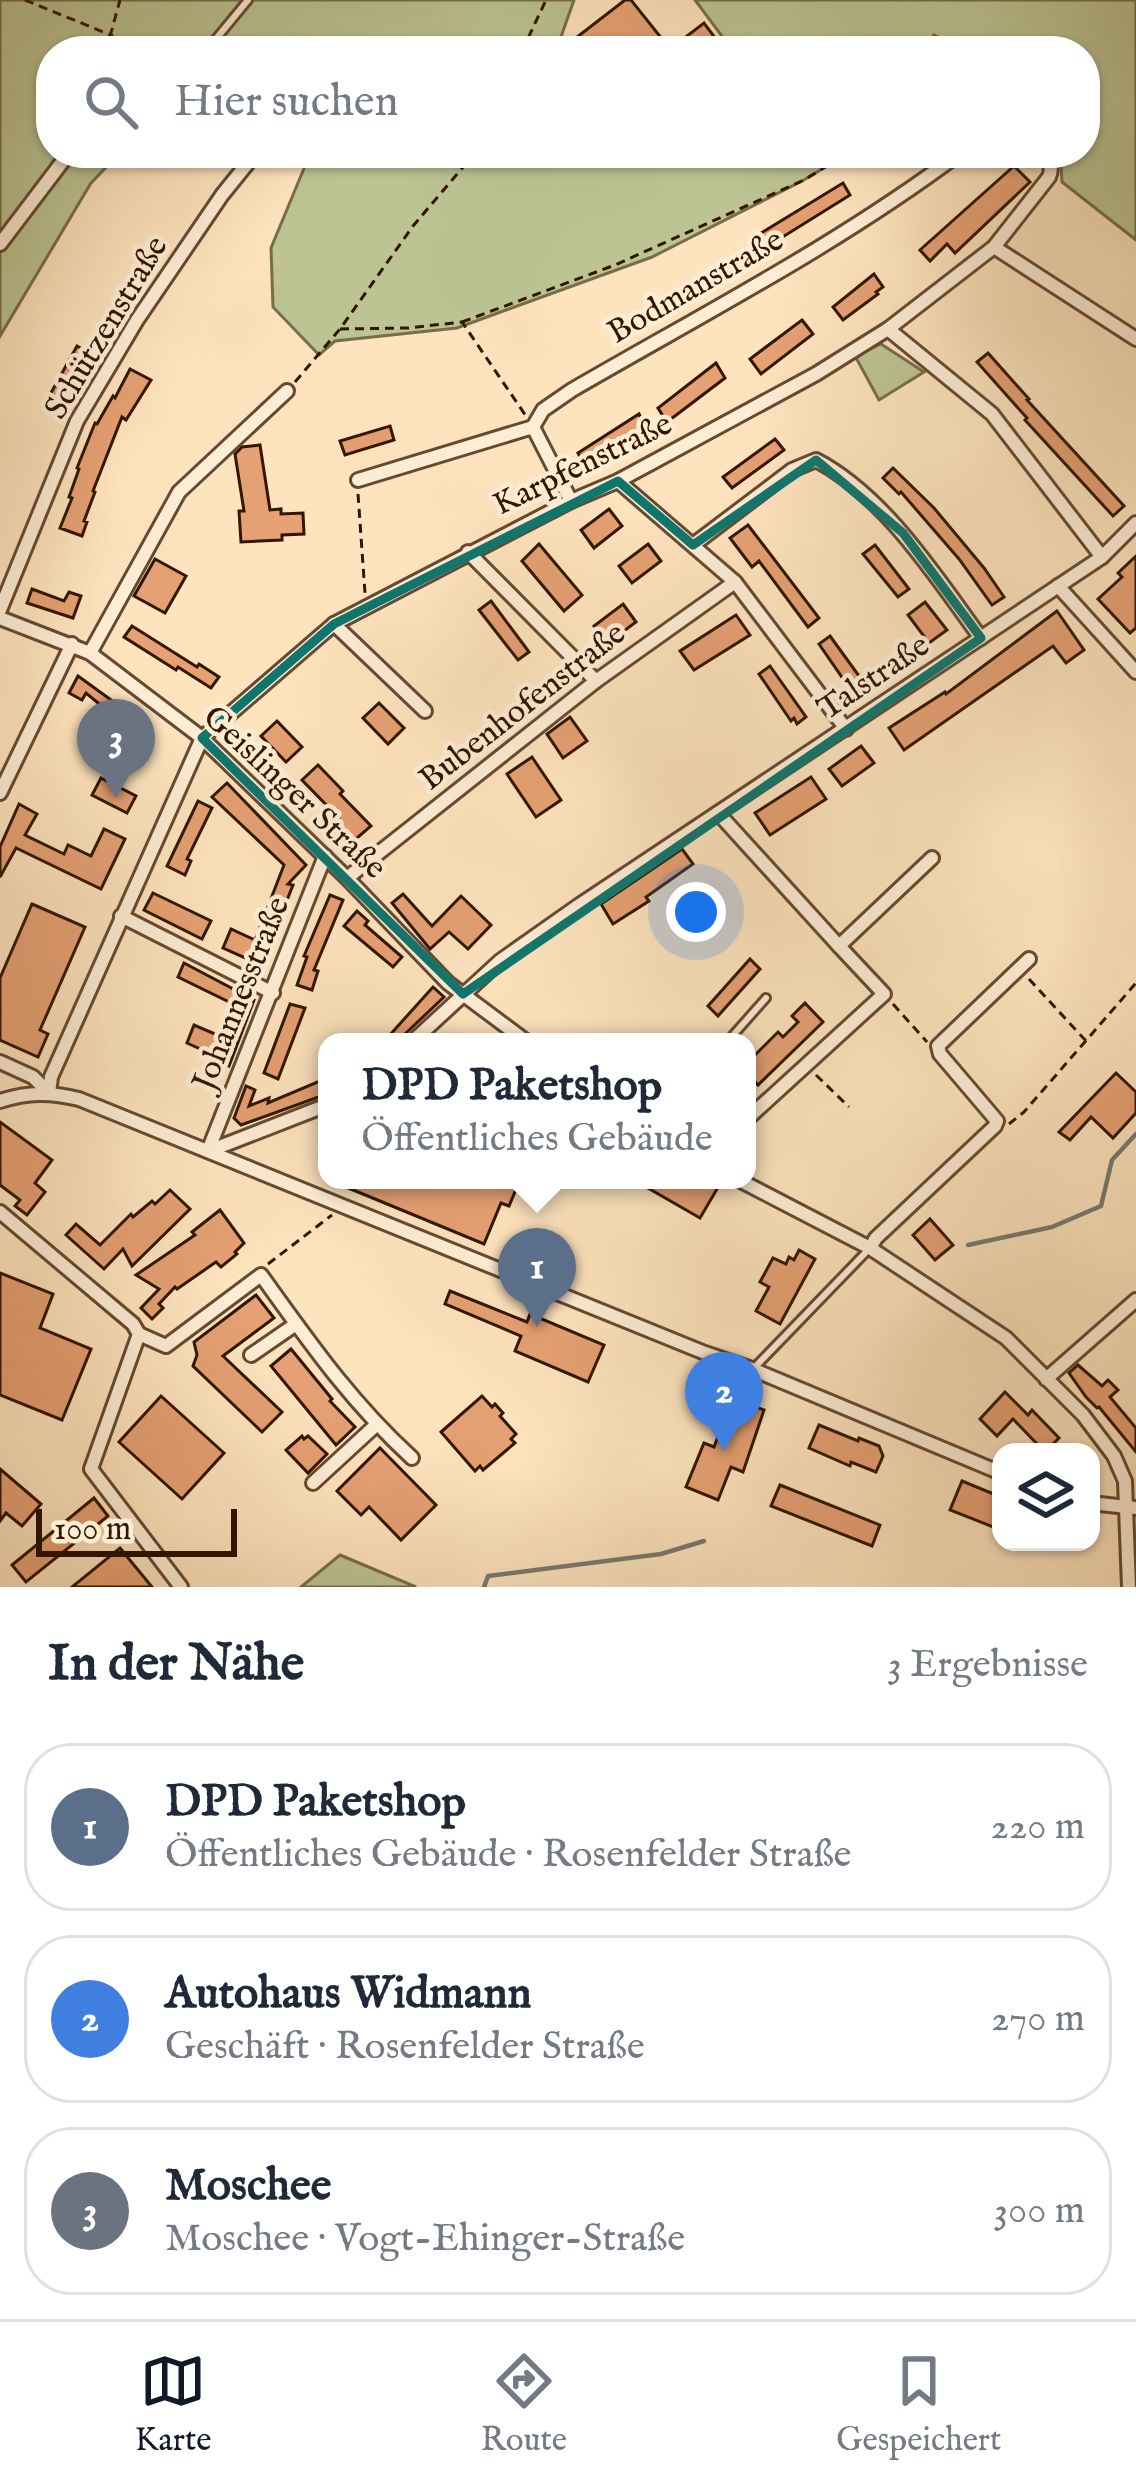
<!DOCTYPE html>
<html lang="de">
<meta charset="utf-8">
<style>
:root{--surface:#fff;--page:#f6f6f7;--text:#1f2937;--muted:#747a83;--line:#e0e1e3;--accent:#111827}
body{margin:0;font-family:"IM FELL English",serif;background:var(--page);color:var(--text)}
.controls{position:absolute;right:36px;bottom:36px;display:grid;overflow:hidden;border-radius:24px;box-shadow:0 3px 9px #0004}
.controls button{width:108px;height:108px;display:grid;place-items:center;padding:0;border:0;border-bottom:3px solid var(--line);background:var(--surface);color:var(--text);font:60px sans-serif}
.scale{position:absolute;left:36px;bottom:30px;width:201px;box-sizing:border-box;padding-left:12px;border:6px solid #321600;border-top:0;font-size:33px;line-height:42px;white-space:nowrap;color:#321600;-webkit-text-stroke:9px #feedd5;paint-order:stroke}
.you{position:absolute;left:696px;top:912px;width:42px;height:42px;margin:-30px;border:9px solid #fff;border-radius:50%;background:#1a73e8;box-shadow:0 0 0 18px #1a73e833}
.badge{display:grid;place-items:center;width:78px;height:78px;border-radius:50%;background:var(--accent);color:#fff;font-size:39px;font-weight:700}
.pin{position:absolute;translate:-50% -99px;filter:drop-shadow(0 3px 6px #0008)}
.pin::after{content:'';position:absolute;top:63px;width:42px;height:36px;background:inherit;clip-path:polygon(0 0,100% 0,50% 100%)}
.popup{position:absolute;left:318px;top:1033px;width:438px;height:156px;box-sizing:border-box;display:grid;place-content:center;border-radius:24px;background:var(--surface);filter:drop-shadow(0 3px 9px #0005);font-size:39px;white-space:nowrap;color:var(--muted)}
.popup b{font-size:45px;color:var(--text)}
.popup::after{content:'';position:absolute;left:50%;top:100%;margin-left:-24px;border:24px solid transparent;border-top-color:var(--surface)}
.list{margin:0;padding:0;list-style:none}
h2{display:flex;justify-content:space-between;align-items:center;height:156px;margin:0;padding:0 48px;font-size:51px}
h2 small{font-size:39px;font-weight:400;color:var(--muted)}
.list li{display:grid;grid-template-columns:78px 1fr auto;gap:36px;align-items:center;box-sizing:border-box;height:168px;margin:0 24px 24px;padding:0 24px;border:3px solid var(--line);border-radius:48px}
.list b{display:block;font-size:45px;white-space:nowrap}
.list p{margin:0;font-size:39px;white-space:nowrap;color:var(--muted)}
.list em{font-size:39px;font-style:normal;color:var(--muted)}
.icon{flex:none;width:66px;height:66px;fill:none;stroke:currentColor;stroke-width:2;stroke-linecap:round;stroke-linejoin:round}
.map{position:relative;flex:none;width:1136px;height:1587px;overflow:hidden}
.search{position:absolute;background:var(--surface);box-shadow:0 3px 9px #0004;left:36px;right:36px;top:36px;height:132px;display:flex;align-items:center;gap:30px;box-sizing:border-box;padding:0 42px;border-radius:48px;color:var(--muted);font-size:45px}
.sheet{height:732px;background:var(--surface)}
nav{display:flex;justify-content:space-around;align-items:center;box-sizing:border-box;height:168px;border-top:3px solid var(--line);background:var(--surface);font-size:33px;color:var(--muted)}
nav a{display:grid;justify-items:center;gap:6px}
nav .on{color:var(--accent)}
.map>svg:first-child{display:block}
</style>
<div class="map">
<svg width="1136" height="1587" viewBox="0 0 1136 1587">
<rect width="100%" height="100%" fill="#fde3be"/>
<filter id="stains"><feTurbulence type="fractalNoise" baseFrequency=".00167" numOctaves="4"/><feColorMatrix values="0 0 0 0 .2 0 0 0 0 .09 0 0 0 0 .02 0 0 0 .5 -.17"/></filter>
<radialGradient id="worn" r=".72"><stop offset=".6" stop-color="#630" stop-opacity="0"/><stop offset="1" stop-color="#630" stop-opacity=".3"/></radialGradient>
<g fill="#bcc494" stroke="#776d4a" stroke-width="3">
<path d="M 0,0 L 574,0 L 556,51 L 347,51 L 341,46 L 331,51 L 51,51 L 51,153 L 120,153 L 91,183 L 0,336 Z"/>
<path d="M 695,0 L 1136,0 L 1136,240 L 1062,182 L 1061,164 L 1067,153 L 1085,153 L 1085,51 L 962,51 L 934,35 L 922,51 L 733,51 Z"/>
<path d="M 316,153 L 848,153 L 804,180 L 652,257 L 457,328 L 335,341 L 319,355 L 273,307 L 271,248 L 305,166 Z"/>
<path d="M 881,344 L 924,372 L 879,400 L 855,356 Z"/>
<path d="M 340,1555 L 416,1587 L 301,1587 Z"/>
</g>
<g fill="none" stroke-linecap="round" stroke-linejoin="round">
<g stroke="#777971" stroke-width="4.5">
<path d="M 968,1245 L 1052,1227 L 1101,1206 L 1112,1160 L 1136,1134"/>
<path d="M 484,1587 L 488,1576 L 661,1554 L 704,1541"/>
</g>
</g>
<g fill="#e5a073" stroke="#321600" stroke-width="3">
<path d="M 625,0 L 631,0 L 670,49 L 704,23 L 725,51 L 626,51 L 617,40 L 604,51 L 559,51 Z"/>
<path d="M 1014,166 L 1030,182 L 955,253 L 947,244 L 930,261 L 920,250 Z"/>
<path d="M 843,183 L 850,195 L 765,248 L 758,235 Z"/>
<path d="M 874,274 L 883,287 L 876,292 L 878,294 L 843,320 L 833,307 Z"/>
<path d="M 802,320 L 813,334 L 761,374 L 750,359 Z"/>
<path d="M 77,346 L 89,353 L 58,409 L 46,402 Z"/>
<path d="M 988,353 L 1029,399 L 1027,400 L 1124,506 L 1113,516 L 1025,420 L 1027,418 L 977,362 Z"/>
<path d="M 716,363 L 725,378 L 667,422 L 658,408 Z"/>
<path d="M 130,369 L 151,380 L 126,420 L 122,417 L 93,491 L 95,492 L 84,521 L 87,522 L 82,536 L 60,528 L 72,498 L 69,497 L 79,469 L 77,468 L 95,423 L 97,424 L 113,396 L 115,398 Z"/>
<path d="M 639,414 L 647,429 L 586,468 L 578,453 Z"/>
<path d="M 390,426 L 394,440 L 345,455 L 340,441 Z"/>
<path d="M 775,439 L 784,450 L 732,488 L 723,477 Z"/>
<path d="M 260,445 L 270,510 L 281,509 L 281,514 L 303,513 L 304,534 L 282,535 L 282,540 L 241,542 L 239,511 L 244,511 L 235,454 L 242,447 Z"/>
<path d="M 893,468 L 934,508 L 984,568 L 1004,597 L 992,605 L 959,559 L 901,492 L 899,494 L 883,478 Z"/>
<path d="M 609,509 L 622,526 L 594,548 L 581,530 Z"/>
<path d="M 748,525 L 819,618 L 808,627 L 759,561 L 752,567 L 730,538 Z"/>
<path d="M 539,544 L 582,595 L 564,611 L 522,561 Z"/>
<path d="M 648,544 L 661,561 L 632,583 L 619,566 Z"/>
<path d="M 875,545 L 909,589 L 898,597 L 863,554 Z"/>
<path d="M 1136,556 L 1136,628 L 1130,633 L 1098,599 L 1122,577 L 1118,573 Z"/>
<path d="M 155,559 L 186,576 L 165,613 L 134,596 Z"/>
<path d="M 32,589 L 64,601 L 69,592 L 81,596 L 73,618 L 27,603 Z"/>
<path d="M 491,601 L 529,652 L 518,660 L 479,610 Z"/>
<path d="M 925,602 L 947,630 L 929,643 L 908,615 Z"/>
<path d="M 623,604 L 636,622 L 608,643 L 594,626 Z"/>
<path d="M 1057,611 L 1084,650 L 1066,663 L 1053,646 L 904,750 L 889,728 L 945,692 L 946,694 Z"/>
<path d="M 736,615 L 750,635 L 694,670 L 680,651 Z"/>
<path d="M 132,626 L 197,667 L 199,664 L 219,677 L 211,688 L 178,667 L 176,670 L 124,637 Z"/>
<path d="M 830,636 L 867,687 L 855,696 L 819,644 Z"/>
<path d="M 770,666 L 806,717 L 797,724 L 794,718 L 791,721 L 759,674 Z"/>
<path d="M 78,676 L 125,710 L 116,722 L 101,711 L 103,707 L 86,693 L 82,700 L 69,693 Z"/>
<path d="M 379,703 L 404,728 L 388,744 L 363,718 Z"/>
<path d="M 570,717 L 587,741 L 563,758 L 547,734 Z"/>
<path d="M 277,721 L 302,747 L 286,762 L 261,736 Z"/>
<path d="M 861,746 L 874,763 L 842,786 L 829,769 Z"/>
<path d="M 532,757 L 561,800 L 536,817 L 507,774 Z"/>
<path d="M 318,765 L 343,791 L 340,794 L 371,826 L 349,845 L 330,826 L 339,818 L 302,780 Z"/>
<path d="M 811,777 L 826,799 L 770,835 L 755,813 Z"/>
<path d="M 101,778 L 136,796 L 127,813 L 92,795 Z"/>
<path d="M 227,783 L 306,865 L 288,884 L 293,885 L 261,965 L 223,948 L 231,929 L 255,940 L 284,865 L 212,797 Z"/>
<path d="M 198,801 L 212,808 L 187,859 L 191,861 L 185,875 L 167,866 Z"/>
<path d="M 19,804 L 37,814 L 25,835 L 64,854 L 68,845 L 91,856 L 104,829 L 125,839 L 101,889 L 16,848 L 0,877 L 0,847 Z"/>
<path d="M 682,849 L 693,864 L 646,897 L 649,901 L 613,924 L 601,904 Z"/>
<path d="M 153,893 L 211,921 L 202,939 L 144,910 Z"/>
<path d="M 403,894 L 432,926 L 461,896 L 491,925 L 468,949 L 449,932 L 430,949 L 392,903 Z"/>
<path d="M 330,895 L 343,900 L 314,970 L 318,971 L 312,990 L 297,985 L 307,957 L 304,956 Z"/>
<path d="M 32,904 L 85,927 L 40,1030 L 48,1034 L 38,1057 L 0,1040 L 0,978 Z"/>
<path d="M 357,911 L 368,921 L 365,925 L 402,957 L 393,967 L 344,926 Z"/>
<path d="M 750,959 L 760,969 L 718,1016 L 708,1006 Z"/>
<path d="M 184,963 L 254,1000 L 229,1066 L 215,1060 L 216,1056 L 187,1043 L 194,1025 L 222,1037 L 235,1007 L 230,1005 L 231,1003 L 178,977 Z"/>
<path d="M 433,987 L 444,997 L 405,1034 L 402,1042 L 394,1042 L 388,1037 Z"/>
<path d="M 805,1003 L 823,1022 L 758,1085 L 747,1073 L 747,1063 L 778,1032 L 783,1037 L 798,1022 L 792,1016 Z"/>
<path d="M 290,1004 L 305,1008 L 278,1079 L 264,1073 Z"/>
<path d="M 1116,1073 L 1136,1092 L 1136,1113 L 1113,1138 L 1091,1117 L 1070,1140 L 1059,1132 Z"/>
<path d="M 327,1078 L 327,1094 L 241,1125 L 234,1118 L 246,1086 L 255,1090 L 249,1106 L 269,1098 L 268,1103 Z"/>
<path d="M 0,1122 L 52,1160 L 35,1183 L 45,1192 L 27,1215 L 15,1206 L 20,1200 L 0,1185 Z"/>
<path d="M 329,1180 L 520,1180 L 509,1206 L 501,1203 L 484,1244 Z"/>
<path d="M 634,1180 L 703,1180 L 717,1189 L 700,1218 Z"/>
<path d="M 170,1190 L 190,1209 L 132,1266 L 123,1249 L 104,1269 L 66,1235 L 76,1224 L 100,1245 L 131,1214 L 133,1217 L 152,1201 L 155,1204 Z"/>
<path d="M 220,1210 L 244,1243 L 235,1252 L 237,1254 L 221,1267 L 216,1262 L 177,1289 L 175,1287 L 159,1304 L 163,1308 L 152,1319 L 141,1308 L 159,1289 L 136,1275 L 195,1235 L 192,1232 Z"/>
<path d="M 930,1219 L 953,1245 L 935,1260 L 913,1235 Z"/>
<path d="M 799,1250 L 815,1259 L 780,1324 L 756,1311 L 769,1287 L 760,1282 L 773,1258 L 786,1264 L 789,1257 L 794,1260 Z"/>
<path d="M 0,1273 L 53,1294 L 40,1328 L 91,1349 L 62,1420 L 0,1395 Z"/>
<path d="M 450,1291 L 527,1322 L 530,1314 L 604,1345 L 588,1382 L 515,1351 L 521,1336 L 445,1304 Z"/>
<path d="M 256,1295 L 274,1318 L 223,1356 L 282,1412 L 262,1432 L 193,1366 L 197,1355 L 194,1342 Z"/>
<path d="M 291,1349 L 332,1399 L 330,1401 L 355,1427 L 336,1445 L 271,1366 Z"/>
<path d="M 1078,1365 L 1102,1386 L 1108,1380 L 1118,1390 L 1110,1397 L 1136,1428 L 1136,1452 L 1099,1407 L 1097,1408 L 1086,1397 L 1069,1373 Z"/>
<path d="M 694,1389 L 733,1404 L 735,1399 L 764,1410 L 743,1472 L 731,1467 L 718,1500 L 686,1487 L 704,1443 L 714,1447 L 726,1416 L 689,1402 Z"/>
<path d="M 1005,1392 L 1028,1415 L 1032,1410 L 1059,1438 L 1045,1452 L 1013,1419 L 997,1436 L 980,1419 Z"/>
<path d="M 161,1396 L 224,1453 L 182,1499 L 119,1442 Z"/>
<path d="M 482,1396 L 492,1407 L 495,1404 L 503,1413 L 500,1416 L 516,1434 L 511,1439 L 515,1443 L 483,1470 L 480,1466 L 475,1471 L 441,1432 Z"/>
<path d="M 819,1425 L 858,1441 L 859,1438 L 879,1446 L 883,1456 L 876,1472 L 851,1462 L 850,1466 L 809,1448 Z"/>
<path d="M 302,1436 L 304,1439 L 308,1436 L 327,1454 L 308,1473 L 286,1450 Z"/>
<path d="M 380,1448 L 436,1505 L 401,1540 L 369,1507 L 361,1515 L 337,1491 Z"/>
<path d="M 0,1469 L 41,1504 L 22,1526 L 6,1513 L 0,1521 Z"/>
<path d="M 962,1481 L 1001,1497 L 1001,1530 L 950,1510 Z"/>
<path d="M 780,1485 L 880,1525 L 872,1546 L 771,1506 Z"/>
<path d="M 94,1498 L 108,1516 L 26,1582 L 12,1565 Z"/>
<path d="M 120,1548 L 152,1587 L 72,1587 Z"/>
</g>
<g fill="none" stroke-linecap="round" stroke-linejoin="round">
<defs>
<g id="service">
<path d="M 206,51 L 248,0"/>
<path d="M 727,1042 L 766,998"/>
<path d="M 755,1367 L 870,1248"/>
</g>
<g id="minor">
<path d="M 0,244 L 69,153"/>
<path d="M 994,247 L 1136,339"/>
<path d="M 888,329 L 992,414 L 1102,557"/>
<path d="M 358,480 L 533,427"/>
<path d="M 618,481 L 735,582 L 846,729"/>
<path d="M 571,501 L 533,427 L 543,410 L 572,390 C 703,314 839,244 960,153"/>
<path d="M 693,545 L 792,470 L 816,460 C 885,496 936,577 981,638"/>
<path d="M 468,552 L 596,681"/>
<path d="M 1058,586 L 1136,672"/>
<path d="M 0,610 L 77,421 L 137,320 L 222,195 L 256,153"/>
<path d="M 0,618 L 90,653 L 202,738 L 347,878 L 448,983 L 527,1042"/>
<path d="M 334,624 L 425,711"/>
<path d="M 90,653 L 179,492 L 287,391"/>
<path d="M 0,793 L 72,644"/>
<path d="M 718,813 L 839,946"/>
<path d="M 347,878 L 596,681 L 735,582"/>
<path d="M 121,916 L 273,993"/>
<path d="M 412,1042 L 500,961 L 578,906 L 1102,557 L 1136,523"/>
<path d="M 0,1062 L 33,1077 L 49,1093"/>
<path d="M 49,1093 L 51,1077 L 202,738 L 334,624 L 571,501 L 618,481 L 816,374 L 888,329 L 994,247 L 1049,177 C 1054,165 1048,158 1036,153"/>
<path d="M 0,1101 C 28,1092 50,1092 79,1099 L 705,1353 L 752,1369 L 1001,1473"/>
<path d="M 747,1119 L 884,994 L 839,946 L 932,858"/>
<path d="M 208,1151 L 325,856"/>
<path d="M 209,1151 L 327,1105"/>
<path d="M 739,1180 L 870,1248 L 1006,1338 L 1083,1415 L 1114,1456 L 1125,1481 L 1129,1587"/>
<path d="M 0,1212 L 133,1324 L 139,1334 L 91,1469 L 181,1587"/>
<path d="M 870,1248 L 876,1238 L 995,1126 L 997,1121 L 940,1054 L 938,1046 L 1029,959"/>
<path d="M 139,1334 L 166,1346 L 261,1275 C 310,1343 350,1401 412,1458"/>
<path d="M 251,1355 L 296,1324"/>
<path d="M 1046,1379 L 1136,1300"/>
<path d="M 313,1483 L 376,1425"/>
<path d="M 1091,1503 L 1136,1508"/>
</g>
</defs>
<use href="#service" stroke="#654930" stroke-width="12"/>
<use href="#minor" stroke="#654930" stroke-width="18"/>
<g stroke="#321600" stroke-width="3" stroke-dasharray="9 6" stroke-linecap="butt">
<path d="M 25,0 L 113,36"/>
<path d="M 106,51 L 120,0"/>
<path d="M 522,51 L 546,0"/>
<path d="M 462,322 L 615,265 L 804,180 L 848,153"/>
<path d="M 340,329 L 408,328 L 462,322 L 526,416"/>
<path d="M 295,382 L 340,329 L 413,226 L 475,153"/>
<path d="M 358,494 L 365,593"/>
<path d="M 1029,979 L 1086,1041"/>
<path d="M 893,1004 L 927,1042"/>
<path d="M 816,1075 L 849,1107"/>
<path d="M 1009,1124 L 1024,1112 L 1136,983"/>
<path d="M 268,1264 L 332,1215"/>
</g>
<use href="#service" stroke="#feedd5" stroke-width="6"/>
<use href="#minor" stroke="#feedd5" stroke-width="12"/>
</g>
<path fill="none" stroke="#0f766e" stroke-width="9" stroke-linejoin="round" d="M 816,460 L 903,533 L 981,638 L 463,994 L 202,738 L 334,624 L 618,481 L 693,545 Z"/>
<g text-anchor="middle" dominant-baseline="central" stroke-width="9" stroke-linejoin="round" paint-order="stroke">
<g font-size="33" fill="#321600" stroke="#feedd5">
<text transform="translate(696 287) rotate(-30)">Bodmanstraße</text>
<text transform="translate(107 328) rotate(-59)">Schützenstraße</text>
<text transform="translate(583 465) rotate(-26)">Karpfenstraße</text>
<text transform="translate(874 678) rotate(-34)">Talstraße</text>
<text transform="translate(523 707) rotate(-38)">Bubenhofenstraße</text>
<text transform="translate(294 793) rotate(43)">Geislinger Straße</text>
<text transform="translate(242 994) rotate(-68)">Johannesstraße</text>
</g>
</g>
<rect width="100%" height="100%" filter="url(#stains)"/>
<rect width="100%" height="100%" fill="url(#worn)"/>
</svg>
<div class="controls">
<button><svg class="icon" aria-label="layers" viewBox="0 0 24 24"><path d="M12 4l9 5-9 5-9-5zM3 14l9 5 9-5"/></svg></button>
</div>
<div class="scale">100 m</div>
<div class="you"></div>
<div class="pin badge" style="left:537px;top:1327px;background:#5c6f8a">1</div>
<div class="popup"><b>DPD Paketshop</b>Öffentliches Gebäude</div>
<div class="pin badge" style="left:724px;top:1451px;background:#3f7fe0">2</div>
<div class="pin badge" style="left:116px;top:798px;background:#6b7280">3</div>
<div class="search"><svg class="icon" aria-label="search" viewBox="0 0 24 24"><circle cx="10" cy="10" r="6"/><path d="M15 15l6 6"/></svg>Hier suchen</div>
</div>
<section class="sheet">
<h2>In der Nähe<small>3 Ergebnisse</small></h2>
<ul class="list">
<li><span class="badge" style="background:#5c6f8a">1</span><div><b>DPD Paketshop</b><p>Öffentliches Gebäude · Rosenfelder Straße</p></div><em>220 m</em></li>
<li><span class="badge" style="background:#3f7fe0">2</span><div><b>Autohaus Widmann</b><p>Geschäft · Rosenfelder Straße</p></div><em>270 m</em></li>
<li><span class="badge" style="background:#6b7280">3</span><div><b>Moschee</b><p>Moschee · Vogt-Ehinger-Straße</p></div><em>300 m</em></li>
</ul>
</section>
<nav>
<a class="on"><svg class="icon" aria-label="map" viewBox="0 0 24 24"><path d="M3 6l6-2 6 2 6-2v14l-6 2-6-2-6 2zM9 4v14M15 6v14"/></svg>Karte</a>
<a><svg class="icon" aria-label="directions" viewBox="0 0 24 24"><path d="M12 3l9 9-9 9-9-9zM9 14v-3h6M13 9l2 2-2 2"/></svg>Route</a>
<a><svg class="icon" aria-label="saved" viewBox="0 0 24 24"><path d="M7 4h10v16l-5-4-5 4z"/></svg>Gespeichert</a>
</nav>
